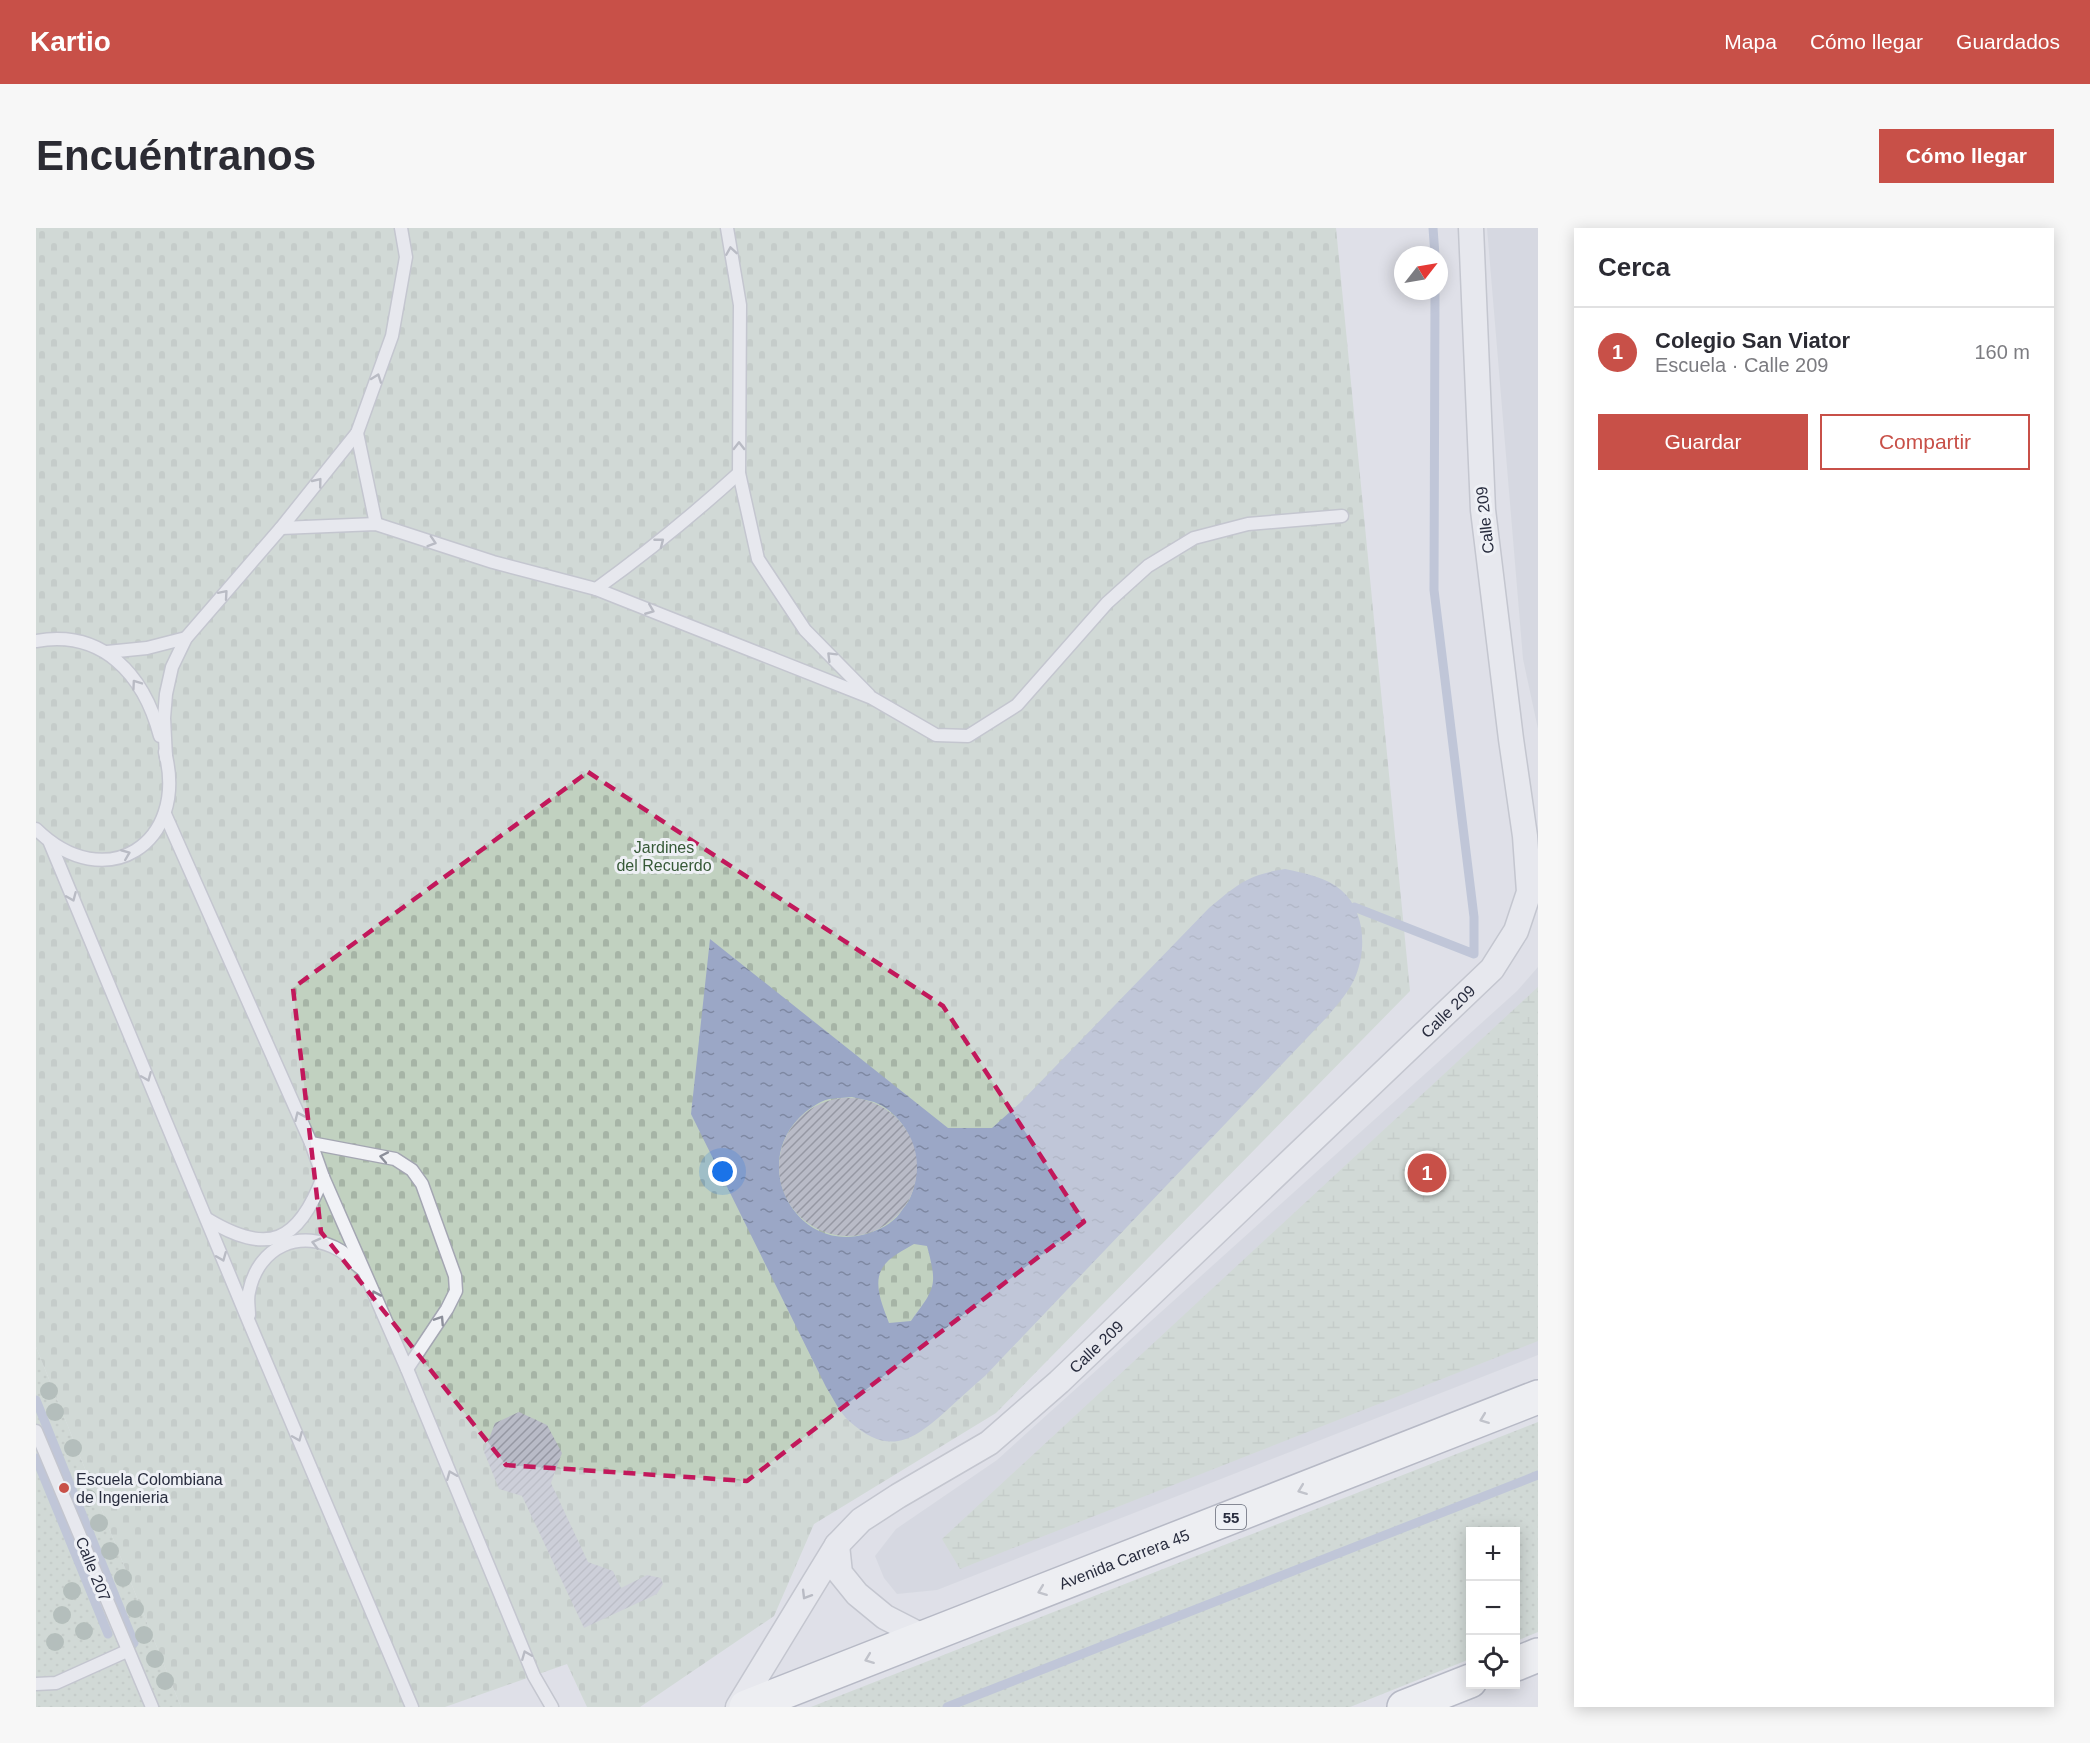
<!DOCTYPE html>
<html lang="es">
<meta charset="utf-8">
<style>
:root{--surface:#fff;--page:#f7f7f7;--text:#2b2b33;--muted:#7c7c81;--line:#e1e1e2;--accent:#c85048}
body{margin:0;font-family:Arial,sans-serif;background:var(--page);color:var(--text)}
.controls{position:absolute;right:18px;bottom:18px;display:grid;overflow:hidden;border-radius:0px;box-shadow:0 3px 15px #0003}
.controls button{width:54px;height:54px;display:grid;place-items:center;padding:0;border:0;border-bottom:2px solid var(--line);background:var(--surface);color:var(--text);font:30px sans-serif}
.compass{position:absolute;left:1358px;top:18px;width:54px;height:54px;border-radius:50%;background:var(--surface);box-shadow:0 3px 15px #0003;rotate:59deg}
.you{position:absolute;left:687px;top:944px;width:21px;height:21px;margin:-15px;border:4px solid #fff;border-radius:50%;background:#1a73e8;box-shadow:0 0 0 9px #1a73e833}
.badge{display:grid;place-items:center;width:39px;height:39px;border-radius:50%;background:var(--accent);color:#fff;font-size:20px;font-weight:700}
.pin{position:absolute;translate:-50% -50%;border:3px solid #fff;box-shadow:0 2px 6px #0006}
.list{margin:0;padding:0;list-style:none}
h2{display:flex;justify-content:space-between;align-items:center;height:78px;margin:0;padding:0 24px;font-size:26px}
h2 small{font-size:20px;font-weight:400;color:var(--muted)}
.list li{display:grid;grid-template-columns:39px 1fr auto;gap:18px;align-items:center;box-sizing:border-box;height:90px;padding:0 24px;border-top:2px solid var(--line)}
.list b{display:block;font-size:22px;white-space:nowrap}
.list p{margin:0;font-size:20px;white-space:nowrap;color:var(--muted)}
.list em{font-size:20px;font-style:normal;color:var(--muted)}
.actions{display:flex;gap:12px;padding:18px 24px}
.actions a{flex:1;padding:14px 0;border:2px solid var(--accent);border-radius:0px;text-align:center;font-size:21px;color:var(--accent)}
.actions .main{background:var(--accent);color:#fff}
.icon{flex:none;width:33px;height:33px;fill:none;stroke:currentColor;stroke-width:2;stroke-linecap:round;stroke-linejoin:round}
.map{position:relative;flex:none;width:1502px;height:1479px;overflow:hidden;border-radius:0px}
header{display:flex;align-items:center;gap:36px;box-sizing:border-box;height:84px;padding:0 30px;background:var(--accent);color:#fff}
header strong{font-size:28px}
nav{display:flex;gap:33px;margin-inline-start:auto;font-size:21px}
.intro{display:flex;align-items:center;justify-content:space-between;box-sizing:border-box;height:144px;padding:0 36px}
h1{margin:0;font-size:42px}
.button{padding:15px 27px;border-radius:0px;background:var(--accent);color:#fff;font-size:21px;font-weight:700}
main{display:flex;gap:36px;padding:0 36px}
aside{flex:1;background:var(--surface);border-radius:0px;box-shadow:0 3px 15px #0003}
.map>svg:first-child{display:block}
</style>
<header>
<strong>Kartio</strong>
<nav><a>Mapa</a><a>Cómo llegar</a><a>Guardados</a></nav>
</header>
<div class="intro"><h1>Encuéntranos</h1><a class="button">Cómo llegar</a></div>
<main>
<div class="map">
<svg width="1502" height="1479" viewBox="0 0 1502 1479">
<defs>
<pattern id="grass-dots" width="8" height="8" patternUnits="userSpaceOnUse" patternTransform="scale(1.5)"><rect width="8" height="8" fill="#c1d1c0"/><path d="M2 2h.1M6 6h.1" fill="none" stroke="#a6b4a6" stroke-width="1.8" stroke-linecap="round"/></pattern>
<pattern id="wetland-marsh" width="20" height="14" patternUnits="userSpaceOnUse" patternTransform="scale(1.5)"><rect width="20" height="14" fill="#c1d1c0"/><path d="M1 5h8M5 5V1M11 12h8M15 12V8" fill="none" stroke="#a6b4a6"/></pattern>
<pattern id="cemetery-stones" width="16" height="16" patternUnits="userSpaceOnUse" patternTransform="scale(1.5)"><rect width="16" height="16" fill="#c1d1c0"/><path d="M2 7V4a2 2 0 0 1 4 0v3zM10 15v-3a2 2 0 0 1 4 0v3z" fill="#a6b4a6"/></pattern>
<pattern id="water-ripples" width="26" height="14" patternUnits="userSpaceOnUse" patternTransform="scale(1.5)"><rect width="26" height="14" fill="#9ba7c6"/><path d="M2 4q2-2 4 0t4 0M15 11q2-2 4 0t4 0" fill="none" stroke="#7e88a2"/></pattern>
<pattern id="building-hatch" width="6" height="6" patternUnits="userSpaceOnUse" patternTransform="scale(1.5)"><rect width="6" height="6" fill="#b9bbc7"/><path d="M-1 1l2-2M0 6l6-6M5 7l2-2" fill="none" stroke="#9698a3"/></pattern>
</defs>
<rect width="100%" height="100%" fill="#dfe0e8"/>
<g fill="#cdcfd9">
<path d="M 1451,0 L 1502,0 L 1502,501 L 1487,431 Z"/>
<path d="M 1502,739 L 1502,1127 L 901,1362 L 861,1366 L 848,1350 L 839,1328 L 860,1301 L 961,1232 L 1481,763 Z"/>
</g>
<g fill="url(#grass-dots)">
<path d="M 0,1119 L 145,1479 L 0,1479 Z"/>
<path d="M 1502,1194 L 1502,1404 L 1480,1413 L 1480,1304 L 1434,1304 L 1434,1431 L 1314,1479 L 775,1479 Z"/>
</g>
<path fill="url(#wetland-marsh)" d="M 1502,759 L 1502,1113 L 924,1341 L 906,1311 Z"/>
<path fill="url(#cemetery-stones)" d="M 0,0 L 1300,0 L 1374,763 L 960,1185 L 778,1296 L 738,1388 L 604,1479 L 551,1479 L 531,1436 L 409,1479 L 145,1479 L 0,1119 Z"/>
<path fill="url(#water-ripples)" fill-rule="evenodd" d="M 1249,641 C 1268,645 1290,649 1305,662 C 1330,683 1331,724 1318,752 C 1312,765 1300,778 1291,789 L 949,1148 C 936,1159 924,1170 911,1182 C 877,1213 853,1229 813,1193 C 804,1185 797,1170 790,1159 L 655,886 L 674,711 L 912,900 L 956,900 L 984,875 L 1173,680 C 1202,656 1211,647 1249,641 ZM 816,869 C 823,871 831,872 838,874 C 875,889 890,935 874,970 C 872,975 867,980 864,985 C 856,996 843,1002 830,1006 C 762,1026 714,940 763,890 C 771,882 782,874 793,871 C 800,870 808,870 816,869 ZM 878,1016 L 891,1018 C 902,1059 899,1060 875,1093 L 853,1095 C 847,1079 836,1055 847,1039 C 853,1029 868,1022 878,1016 Z"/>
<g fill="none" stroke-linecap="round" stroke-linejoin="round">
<g stroke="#9ba7c6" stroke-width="9">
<path d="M 1397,0 L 1399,27"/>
<path d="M 1318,679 L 1438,726 L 1438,689 L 1398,362 L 1399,63"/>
<path d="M 0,1172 L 98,1415"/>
<path d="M 0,1230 L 72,1406"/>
<path d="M 911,1479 L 1502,1247"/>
</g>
</g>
<g fill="url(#building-hatch)">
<circle cx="812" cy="939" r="69"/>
<path d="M 483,1184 L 511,1197 L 526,1225 L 515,1255 L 552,1334 L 577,1343 L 585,1360 L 611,1347 L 625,1350 L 627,1356 L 621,1366 L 548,1400 L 486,1268 L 463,1261 L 448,1224 L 459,1195 Z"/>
</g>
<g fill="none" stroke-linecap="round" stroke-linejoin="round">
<defs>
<g id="service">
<path d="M 691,0 L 704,77 L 703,245 L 722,331 L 769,402 L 833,467"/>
<path d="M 321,205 L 340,296"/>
<path d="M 245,300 L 340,296 L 457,334 L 560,361 L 836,470 L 900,507 L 932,508 L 981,477 L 1071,375 L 1112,338 L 1158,310 L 1212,296 L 1306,288"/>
<path d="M 560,361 C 610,325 657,287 703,245"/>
<path d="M 0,413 C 67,401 108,447 124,508"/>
<path d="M 71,424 L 111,420 L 150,410"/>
<path d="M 130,530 L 128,490 L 130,466 L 136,439 L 150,410 L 245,300 L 321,205 L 356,108 L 370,29 L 365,0"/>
<path d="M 129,586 L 275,915 L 287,949 L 371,1141 L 498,1448 L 516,1479"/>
<path d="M 0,601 C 69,669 153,616 129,524"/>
<path d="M 14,615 L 213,1094 L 376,1479"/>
<path d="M 275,915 L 359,931 L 376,942 L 386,956 L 419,1048 L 420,1063 L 411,1081 L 371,1141"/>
<path d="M 171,991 C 232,1028 262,1015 287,949"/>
<path d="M 213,1087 C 213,1079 211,1071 213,1064 C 222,1018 265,999 305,1023 C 312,1028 319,1036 326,1041"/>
<path d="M 0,1203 L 116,1479"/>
<path d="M 0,1456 L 20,1455 L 91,1423"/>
</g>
<g id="minor">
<path d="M 801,1317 L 804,1345 L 821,1366 L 849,1389 L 888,1409"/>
<path id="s1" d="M 702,1479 L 801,1317 L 825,1292 L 862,1268 L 953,1215 L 1023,1154 L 1456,741 L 1480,703 L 1493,664 L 1489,608 L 1475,511 L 1447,282 L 1435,0"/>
</g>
<g id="trunk">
<path d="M 1480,1436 L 1502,1427"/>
<path id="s2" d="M 710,1479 L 1502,1169"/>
<path d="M 1368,1479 L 1434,1453"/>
</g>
</defs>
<use href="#service" stroke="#a4a6b2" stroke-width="15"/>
<use href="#minor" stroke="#a4a6b2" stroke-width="27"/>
<use href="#trunk" stroke="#878b9d" stroke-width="36"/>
<use href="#service" stroke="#f1f2f6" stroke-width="12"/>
<use href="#minor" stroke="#f1f2f6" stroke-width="24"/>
<use href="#trunk" stroke="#fff" stroke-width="33"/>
</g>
<g fill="#829687">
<circle cx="13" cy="1163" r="9"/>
<circle cx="19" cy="1184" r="9"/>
<circle cx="37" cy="1220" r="9"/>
<circle cx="48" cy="1251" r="9"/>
<circle cx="52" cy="1270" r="9"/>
<circle cx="63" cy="1295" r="9"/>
<circle cx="74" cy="1323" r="9"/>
<circle cx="87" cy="1350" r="9"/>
<circle cx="36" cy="1363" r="9"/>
<circle cx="99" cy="1381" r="9"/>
<circle cx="26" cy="1387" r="9"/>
<circle cx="48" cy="1403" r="9"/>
<circle cx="108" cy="1407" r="9"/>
<circle cx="19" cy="1414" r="9"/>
<circle cx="119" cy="1431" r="9"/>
<circle cx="129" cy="1453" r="9"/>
</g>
<defs><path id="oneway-chevron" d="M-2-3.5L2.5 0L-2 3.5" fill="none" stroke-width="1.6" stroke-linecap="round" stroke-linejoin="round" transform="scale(1.5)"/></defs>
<g stroke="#8c8f9a">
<use href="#oneway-chevron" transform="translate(695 23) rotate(-99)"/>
<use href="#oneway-chevron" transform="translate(341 150) rotate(-70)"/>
<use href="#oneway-chevron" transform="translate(703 218) rotate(-90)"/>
<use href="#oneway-chevron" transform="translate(282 254) rotate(-51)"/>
<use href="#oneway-chevron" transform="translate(396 314) rotate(18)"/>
<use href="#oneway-chevron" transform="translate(624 314) rotate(-38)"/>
<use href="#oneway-chevron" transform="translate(188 366) rotate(-49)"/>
<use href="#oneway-chevron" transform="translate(614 382) rotate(22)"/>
<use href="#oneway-chevron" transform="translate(795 428) rotate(-135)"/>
<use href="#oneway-chevron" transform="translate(100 456) rotate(-125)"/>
<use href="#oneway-chevron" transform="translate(90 626) rotate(-22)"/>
<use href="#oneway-chevron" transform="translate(36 669) rotate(67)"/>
<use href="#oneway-chevron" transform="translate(111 849) rotate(67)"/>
<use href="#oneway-chevron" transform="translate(263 888) rotate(-114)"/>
<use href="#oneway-chevron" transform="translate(348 929) rotate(-169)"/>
<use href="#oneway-chevron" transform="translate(280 1015) rotate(-166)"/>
<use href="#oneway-chevron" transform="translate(186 1029) rotate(68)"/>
<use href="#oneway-chevron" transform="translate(339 1067) rotate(-114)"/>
<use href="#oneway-chevron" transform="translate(404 1092) rotate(-57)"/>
<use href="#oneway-chevron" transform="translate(262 1209) rotate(67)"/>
<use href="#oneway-chevron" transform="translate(415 1247) rotate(-112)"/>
<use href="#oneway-chevron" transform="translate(770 1367) rotate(121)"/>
<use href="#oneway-chevron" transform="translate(490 1427) rotate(-112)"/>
</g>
<g stroke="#9ea0a8">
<use href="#oneway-chevron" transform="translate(1448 1191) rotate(159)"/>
<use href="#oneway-chevron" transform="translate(1266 1262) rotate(159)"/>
<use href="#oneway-chevron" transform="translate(1006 1363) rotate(159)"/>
<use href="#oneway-chevron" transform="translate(833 1431) rotate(159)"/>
</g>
<path d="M0 0H1502V1479H0ZM 552,544 L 907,778 L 1048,994 L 711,1253 L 470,1237 L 285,1004 L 257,760 Z" fill="#dfe0e8" fill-opacity=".55" fill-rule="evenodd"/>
<path fill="none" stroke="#c2185b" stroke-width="4.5" stroke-dasharray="12 8" stroke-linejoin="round" d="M 552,544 L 907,778 L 1048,994 L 711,1253 L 470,1237 L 285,1004 L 257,760 Z"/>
<circle fill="#c85048" stroke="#eef0f5" stroke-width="2" cx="28" cy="1260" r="6"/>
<g text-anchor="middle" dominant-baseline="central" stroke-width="6" stroke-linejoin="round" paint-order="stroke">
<rect fill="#eef0f5" stroke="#636775" stroke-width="1.5" x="1180" y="1277" width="30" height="24" rx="4.5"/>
<g font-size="15" font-weight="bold" fill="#282c3e">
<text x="1195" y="1289">55</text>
</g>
<g font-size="16" fill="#282c3e" stroke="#eef0f5">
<text transform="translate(1449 292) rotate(-96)">Calle 209</text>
<text stroke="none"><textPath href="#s1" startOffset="1004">Calle 209</textPath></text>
<text stroke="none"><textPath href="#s1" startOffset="518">Calle 209</textPath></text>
<text stroke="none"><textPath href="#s2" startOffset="406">Avenida Carrera 45</textPath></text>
<text transform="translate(57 1341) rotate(68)">Calle 207</text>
</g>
<g font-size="16" fill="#365937" stroke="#eef0f5">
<text x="628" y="619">Jardines<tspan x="628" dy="18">del Recuerdo</tspan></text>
</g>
<g font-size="16" fill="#282c3e" stroke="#eef0f5" text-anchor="start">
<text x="40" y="1251">Escuela Colombiana<tspan x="40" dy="18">de Ingenieria</tspan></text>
</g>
</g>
</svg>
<div class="controls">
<button>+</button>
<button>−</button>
<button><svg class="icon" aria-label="locate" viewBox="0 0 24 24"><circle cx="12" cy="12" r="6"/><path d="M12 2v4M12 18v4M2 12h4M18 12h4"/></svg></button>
</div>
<svg class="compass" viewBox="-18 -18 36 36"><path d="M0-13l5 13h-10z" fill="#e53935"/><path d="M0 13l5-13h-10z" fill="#7c7c81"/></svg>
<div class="you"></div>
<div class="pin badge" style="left:1391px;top:945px">1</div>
</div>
<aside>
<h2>Cerca<small></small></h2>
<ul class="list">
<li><span class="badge">1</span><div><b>Colegio San Viator</b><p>Escuela · Calle 209</p></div><em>160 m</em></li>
</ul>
<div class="actions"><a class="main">Guardar</a><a>Compartir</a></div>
</aside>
</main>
